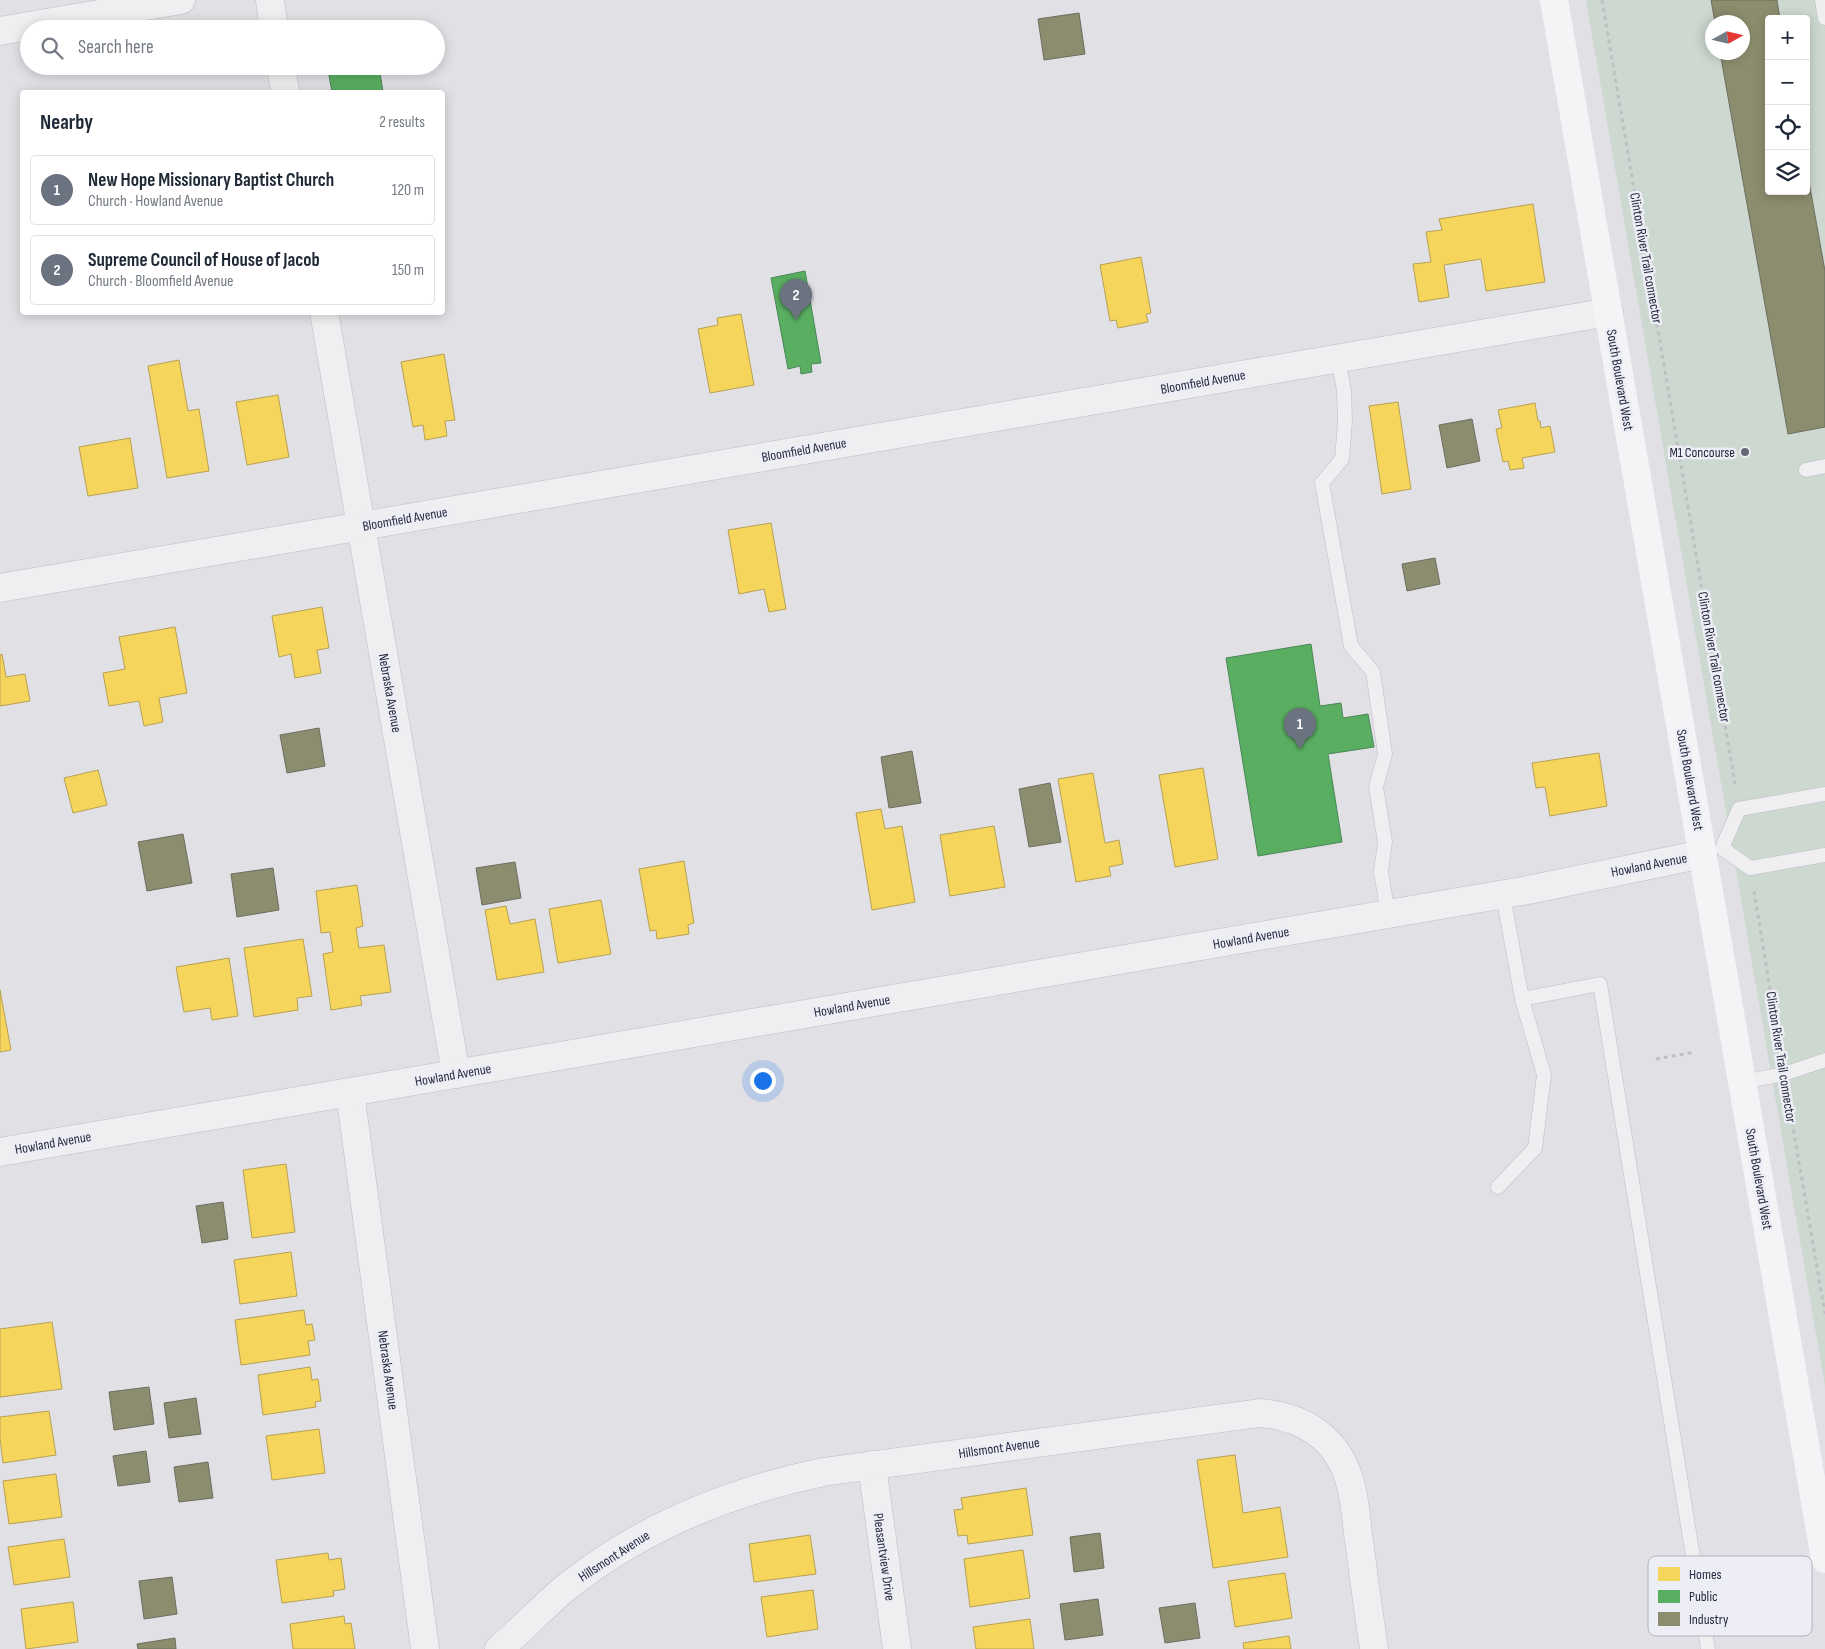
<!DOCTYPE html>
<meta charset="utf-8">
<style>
:root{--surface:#fff;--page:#f6f6f7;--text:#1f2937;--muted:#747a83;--line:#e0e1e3;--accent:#ea580c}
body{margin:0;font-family:"Sofia Sans Condensed",sans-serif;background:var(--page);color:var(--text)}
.controls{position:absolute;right:15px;top:15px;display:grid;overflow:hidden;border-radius:5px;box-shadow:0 2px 12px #0003}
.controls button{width:45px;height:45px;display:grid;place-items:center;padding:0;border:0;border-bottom:1px solid var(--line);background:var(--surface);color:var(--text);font:25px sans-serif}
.compass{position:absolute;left:1705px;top:15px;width:45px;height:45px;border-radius:50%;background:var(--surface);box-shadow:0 2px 12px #0003;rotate:82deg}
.you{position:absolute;left:762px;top:1080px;width:18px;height:18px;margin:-12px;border:4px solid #fff;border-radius:50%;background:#1a73e8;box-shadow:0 0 0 8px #1a73e833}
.badge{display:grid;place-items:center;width:32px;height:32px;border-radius:50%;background:var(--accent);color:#fff;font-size:16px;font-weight:700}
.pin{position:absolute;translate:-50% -41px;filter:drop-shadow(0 1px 2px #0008)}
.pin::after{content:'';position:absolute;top:26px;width:18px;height:15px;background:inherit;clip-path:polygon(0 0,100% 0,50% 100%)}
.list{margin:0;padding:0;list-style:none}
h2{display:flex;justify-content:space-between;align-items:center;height:65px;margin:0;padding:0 20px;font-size:21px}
h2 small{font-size:16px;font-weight:400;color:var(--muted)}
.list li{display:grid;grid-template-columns:32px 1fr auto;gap:15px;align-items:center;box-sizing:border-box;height:70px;margin:0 10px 10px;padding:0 10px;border:1px solid var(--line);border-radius:5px}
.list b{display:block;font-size:19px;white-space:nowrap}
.list p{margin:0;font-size:16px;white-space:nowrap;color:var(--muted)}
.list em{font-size:16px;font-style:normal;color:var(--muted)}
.icon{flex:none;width:28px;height:28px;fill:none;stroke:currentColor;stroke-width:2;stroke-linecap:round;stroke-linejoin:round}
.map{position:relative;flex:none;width:1825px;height:1649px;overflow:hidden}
.search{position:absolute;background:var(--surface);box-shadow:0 2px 12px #0003;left:20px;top:20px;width:425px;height:55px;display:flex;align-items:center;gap:12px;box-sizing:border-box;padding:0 18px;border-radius:28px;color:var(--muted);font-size:19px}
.panel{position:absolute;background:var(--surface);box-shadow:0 2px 12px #0003;left:20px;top:90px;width:425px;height:225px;border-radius:5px}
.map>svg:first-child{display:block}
</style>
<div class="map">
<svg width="1825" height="1649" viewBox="0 0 1825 1649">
<rect width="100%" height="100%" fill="#e0e0e5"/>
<path fill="#cdd8d0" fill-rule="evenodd" d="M 1586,0 L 1825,0 L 1825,1386 ZM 1769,19 L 1806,19 L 1806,191 L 1769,191 ZM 1712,22 L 1742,22 L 1742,52 L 1712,52 Z"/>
<g fill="#f6d55c" stroke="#b8a153">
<path d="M 1533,204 L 1545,282 L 1486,291 L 1481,259 L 1444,265 L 1449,297 L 1419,302 L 1413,264 L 1431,262 L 1426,232 L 1442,230 L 1439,219 Z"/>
<path d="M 1141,257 L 1151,313 L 1146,314 L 1148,322 L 1118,328 L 1116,320 L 1110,321 L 1100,265 Z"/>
<path d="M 741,314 L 754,385 L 710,393 L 698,329 L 718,325 L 717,318 Z"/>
<path d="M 444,354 L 455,420 L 445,421 L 447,436 L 425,440 L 423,425 L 413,427 L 401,362 Z"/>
<path d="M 179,360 L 188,411 L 199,409 L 209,471 L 167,478 L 148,366 Z"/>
<path d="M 278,395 L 289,457 L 247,465 L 236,402 Z"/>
<path d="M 1398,402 L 1411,489 L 1382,494 L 1369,406 Z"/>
<path d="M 1535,403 L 1538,421 L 1540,421 L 1541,428 L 1550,426 L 1555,452 L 1522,458 L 1524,468 L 1510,470 L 1508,461 L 1503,462 L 1496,429 L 1502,428 L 1498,410 Z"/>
<path d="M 130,438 L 138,488 L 88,496 L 79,447 Z"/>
<path d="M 771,523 L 786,609 L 769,612 L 764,589 L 739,594 L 728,530 Z"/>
<path d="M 322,607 L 329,648 L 317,650 L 321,673 L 295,678 L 291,654 L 279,657 L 272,616 Z"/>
<path d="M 175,627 L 187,693 L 159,698 L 163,722 L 144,726 L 139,701 L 109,706 L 103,673 L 125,669 L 119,637 Z"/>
<path d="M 2,654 L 6,677 L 25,674 L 30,701 L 0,706 L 0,655 Z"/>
<path d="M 1599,753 L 1607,806 L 1550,816 L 1545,787 L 1536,788 L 1532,763 Z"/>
<path d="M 1203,768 L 1218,859 L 1175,867 L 1159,775 Z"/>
<path d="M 98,770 L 107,805 L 73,813 L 64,778 Z"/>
<path d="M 1093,773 L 1105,843 L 1119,840 L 1123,864 L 1109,867 L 1111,876 L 1076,882 L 1058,779 Z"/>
<path d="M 881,809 L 885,829 L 902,826 L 915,902 L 872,910 L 856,813 Z"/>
<path d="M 994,826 L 1005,887 L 950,896 L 940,835 Z"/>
<path d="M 684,861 L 694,923 L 688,925 L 689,934 L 657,939 L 656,930 L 650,931 L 639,869 Z"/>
<path d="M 357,885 L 363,926 L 356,928 L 359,948 L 384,945 L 391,992 L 360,996 L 362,1005 L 331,1010 L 323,954 L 333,952 L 330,932 L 321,933 L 316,891 Z"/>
<path d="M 601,900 L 611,954 L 558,963 L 549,909 Z"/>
<path d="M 506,906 L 510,924 L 535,919 L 544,972 L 497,980 L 485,910 Z"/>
<path d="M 303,939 L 312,996 L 297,998 L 298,1010 L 254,1017 L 244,948 Z"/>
<path d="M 229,958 L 238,1016 L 212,1020 L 210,1008 L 184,1012 L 176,967 Z"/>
<path d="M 0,990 L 11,1050 L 0,1052 Z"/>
<path d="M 286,1164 L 295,1232 L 252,1238 L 243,1170 Z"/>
<path d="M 291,1252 L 297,1296 L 240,1304 L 234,1260 Z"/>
<path d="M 304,1310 L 306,1325 L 312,1324 L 315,1340 L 308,1341 L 310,1355 L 241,1365 L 235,1320 Z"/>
<path d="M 52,1322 L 62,1389 L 0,1397 L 0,1329 Z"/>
<path d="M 310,1367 L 312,1380 L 318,1379 L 321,1401 L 315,1402 L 316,1407 L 263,1415 L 258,1375 Z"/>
<path d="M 49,1411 L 56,1455 L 3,1463 L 0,1438 L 0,1417 Z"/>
<path d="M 319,1429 L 325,1473 L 272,1480 L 266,1436 Z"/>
<path d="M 1235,1455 L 1243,1513 L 1280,1507 L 1288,1557 L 1213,1568 L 1197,1460 Z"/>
<path d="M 56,1474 L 62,1517 L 9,1524 L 3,1481 Z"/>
<path d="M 1026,1488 L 1033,1535 L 968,1544 L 967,1535 L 958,1536 L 954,1510 L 963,1509 L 961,1498 Z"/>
<path d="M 810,1535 L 816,1574 L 754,1582 L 749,1544 Z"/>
<path d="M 64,1539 L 70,1577 L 14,1585 L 8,1547 Z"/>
<path d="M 1023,1550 L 1030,1598 L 970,1607 L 964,1559 Z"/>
<path d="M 328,1553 L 329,1560 L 341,1558 L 345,1589 L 333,1591 L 334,1596 L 282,1603 L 276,1560 Z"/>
<path d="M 1285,1573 L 1292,1618 L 1235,1627 L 1228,1581 Z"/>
<path d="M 813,1590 L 818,1629 L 767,1637 L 761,1597 Z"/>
<path d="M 73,1602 L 78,1642 L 26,1649 L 21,1609 Z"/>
<path d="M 344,1616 L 345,1624 L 351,1623 L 355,1649 L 293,1649 L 290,1624 Z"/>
<path d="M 1030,1619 L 1034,1649 L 976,1649 L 973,1627 Z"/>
<path d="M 1289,1636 L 1291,1649 L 1244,1649 L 1243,1643 Z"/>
</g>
<g fill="#5aae61" stroke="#4a8657">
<path d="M 320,66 L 379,66 L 383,92 L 332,92 L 328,70 L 321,72 Z"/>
<path d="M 805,271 L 821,363 L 811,364 L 812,372 L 801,374 L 800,366 L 788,369 L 771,278 Z"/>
<path d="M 1311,644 L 1320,706 L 1341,703 L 1343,718 L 1368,714 L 1374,747 L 1328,754 L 1342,842 L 1258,856 L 1226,658 Z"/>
</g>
<g fill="#8c8c6e" stroke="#6d6e60">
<path d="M 1711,0 L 1777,0 L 1780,19 L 1769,19 L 1769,191 L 1806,191 L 1806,165 L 1825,271 L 1825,427 L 1788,434 L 1720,52 L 1742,52 L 1742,22 L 1715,22 Z"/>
<path d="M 1079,13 L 1085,54 L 1044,60 L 1038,19 Z"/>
<path d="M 1472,419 L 1480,461 L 1447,468 L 1439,425 Z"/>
<path d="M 1435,558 L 1440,584 L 1407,591 L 1402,564 Z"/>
<path d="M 319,728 L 325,766 L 287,773 L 280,735 Z"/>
<path d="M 912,751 L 921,803 L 889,808 L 881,757 Z"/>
<path d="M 1050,783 L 1061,842 L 1029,847 L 1019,789 Z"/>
<path d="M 183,834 L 192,883 L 147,891 L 138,842 Z"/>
<path d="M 515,862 L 521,898 L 482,905 L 476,868 Z"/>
<path d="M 273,868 L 279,910 L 237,917 L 231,874 Z"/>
<path d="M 223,1202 L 228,1239 L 202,1243 L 196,1206 Z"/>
<path d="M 149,1387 L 154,1424 L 114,1430 L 109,1392 Z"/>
<path d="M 196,1398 L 201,1434 L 169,1438 L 164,1403 Z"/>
<path d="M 146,1451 L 150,1482 L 118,1486 L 113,1456 Z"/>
<path d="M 208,1462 L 213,1498 L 179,1502 L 174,1467 Z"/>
<path d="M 1100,1533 L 1104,1568 L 1074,1572 L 1070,1537 Z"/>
<path d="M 172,1577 L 177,1614 L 144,1619 L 139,1581 Z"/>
<path d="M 1098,1599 L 1103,1635 L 1065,1640 L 1060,1604 Z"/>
<path d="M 1195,1603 L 1200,1638 L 1165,1643 L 1159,1608 Z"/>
<path d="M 175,1638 L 176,1649 L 138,1649 L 137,1644 Z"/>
</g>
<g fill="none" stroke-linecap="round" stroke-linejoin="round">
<defs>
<g id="lane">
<path d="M 1822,0 L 1825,18"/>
<path d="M 1338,359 L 1344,390 L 1345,422 L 1342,459 L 1322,483 L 1351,646 L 1373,672 L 1385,754 L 1376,787 L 1385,842 L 1381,872 L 1388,914"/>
<path d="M 1806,470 L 1825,466"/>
<path d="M 1825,794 L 1739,809 L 1722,848 L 1750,868 L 1825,855"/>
<path d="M 1503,895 L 1522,999 L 1600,984 L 1708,1649"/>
<path d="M 1742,1082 L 1784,1074 L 1825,1060"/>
<path d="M 1498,1187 L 1535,1148 L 1544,1075 L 1522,999"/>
</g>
<g id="street">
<path d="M 270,0 L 274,29"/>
<path d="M 0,31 L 181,0"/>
<path d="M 281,66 L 285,92"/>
<path d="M 324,312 L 456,1074"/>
<path d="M 0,588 L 1609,312"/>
<path d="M 350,1092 L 425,1649"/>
<path d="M 0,1152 L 1528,890 L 1703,854"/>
<path d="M 872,1465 L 897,1649"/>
<path d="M 499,1649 C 521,1630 541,1609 563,1590 C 639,1528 728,1492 823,1472 L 1260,1413 C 1302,1416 1336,1437 1349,1479 C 1356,1500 1356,1525 1360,1547 C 1364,1581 1369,1615 1374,1649"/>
</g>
</defs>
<use href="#lane" stroke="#bdbdc3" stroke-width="15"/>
<use href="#street" stroke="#bdbdc3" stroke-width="29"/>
<g stroke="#bfbfc5" stroke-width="3" stroke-dasharray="4 4" stroke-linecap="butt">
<path d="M 1602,0 L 1735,784"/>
<path d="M 1754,891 L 1780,1050"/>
<path d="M 1656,1059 L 1695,1052"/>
<path d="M 1788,1098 L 1825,1314"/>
</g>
<use href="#lane" stroke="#efeff2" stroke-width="14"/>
<use href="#street" stroke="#efeff2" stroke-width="28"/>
<path stroke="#f4f4f6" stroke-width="28" d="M 1554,0 L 1825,1559"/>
</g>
<circle fill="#676979" stroke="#edeef5" stroke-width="2" cx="1745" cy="452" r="5"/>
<g text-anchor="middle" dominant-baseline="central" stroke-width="5" stroke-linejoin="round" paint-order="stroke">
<g font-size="14" fill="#26293f" stroke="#edeef5">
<text transform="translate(1646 258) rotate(80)">Clinton River Trail connector</text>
<text transform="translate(1620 380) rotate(80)">South Boulevard West</text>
<text transform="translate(1203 382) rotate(-10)">Bloomfield Avenue</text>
<text transform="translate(804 450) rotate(-10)">Bloomfield Avenue</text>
<text transform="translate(405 519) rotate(-10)">Bloomfield Avenue</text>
<text transform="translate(1714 657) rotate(80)">Clinton River Trail connector</text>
<text transform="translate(390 693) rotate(80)">Nebraska Avenue</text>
<text transform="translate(1690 780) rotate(80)">South Boulevard West</text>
<text transform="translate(1649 865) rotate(-11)">Howland Avenue</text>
<text transform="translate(1251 938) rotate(-10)">Howland Avenue</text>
<text transform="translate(852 1006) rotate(-10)">Howland Avenue</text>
<text transform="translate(1781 1057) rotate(81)">Clinton River Trail connector</text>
<text transform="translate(453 1075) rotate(-10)">Howland Avenue</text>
<text transform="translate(53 1143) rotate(-10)">Howland Avenue</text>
<text transform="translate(1759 1179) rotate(80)">South Boulevard West</text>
<text transform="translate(388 1370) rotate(82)">Nebraska Avenue</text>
<text transform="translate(999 1448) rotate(-8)">Hillsmont Avenue</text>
<text transform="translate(614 1556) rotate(-33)">Hillsmont Avenue</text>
<text transform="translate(884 1557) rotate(82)">Pleasantview Drive</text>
</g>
<g font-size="14" fill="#26293f" stroke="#edeef5" text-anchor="end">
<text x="1735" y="452">M1 Concourse</text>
</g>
</g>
<rect x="1648" y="1556" width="164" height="80" rx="8" fill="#edeef5" stroke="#b1b3be" stroke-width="1"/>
<rect x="1658" y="1567" width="22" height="14" fill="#f6d55c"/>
<rect x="1658" y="1590" width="22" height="13" fill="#5aae61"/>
<rect x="1658" y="1612" width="22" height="14" fill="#8c8c6e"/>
<g font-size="14" fill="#26293f">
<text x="1689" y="1579">Homes</text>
<text x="1689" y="1601">Public</text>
<text x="1689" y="1624">Industry</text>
</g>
</svg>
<div class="controls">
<button>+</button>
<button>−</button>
<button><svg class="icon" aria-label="locate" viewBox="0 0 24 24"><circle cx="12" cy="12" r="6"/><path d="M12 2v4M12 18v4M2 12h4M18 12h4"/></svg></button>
<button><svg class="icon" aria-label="layers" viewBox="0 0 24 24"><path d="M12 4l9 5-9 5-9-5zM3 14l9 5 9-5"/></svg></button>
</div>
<svg class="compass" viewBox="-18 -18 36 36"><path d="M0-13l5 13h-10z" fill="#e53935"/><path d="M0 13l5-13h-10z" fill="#747a83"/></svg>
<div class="you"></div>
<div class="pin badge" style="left:1300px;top:749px;background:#6b7280">1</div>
<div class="pin badge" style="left:796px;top:320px;background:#6b7280">2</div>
<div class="search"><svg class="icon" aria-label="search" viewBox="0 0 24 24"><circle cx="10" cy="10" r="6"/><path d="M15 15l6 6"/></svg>Search here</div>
<section class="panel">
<h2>Nearby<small>2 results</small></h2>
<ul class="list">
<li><span class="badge" style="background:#6b7280">1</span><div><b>New Hope Missionary Baptist Church</b><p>Church · Howland Avenue</p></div><em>120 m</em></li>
<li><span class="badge" style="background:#6b7280">2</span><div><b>Supreme Council of House of Jacob</b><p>Church · Bloomfield Avenue</p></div><em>150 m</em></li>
</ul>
</section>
</div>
